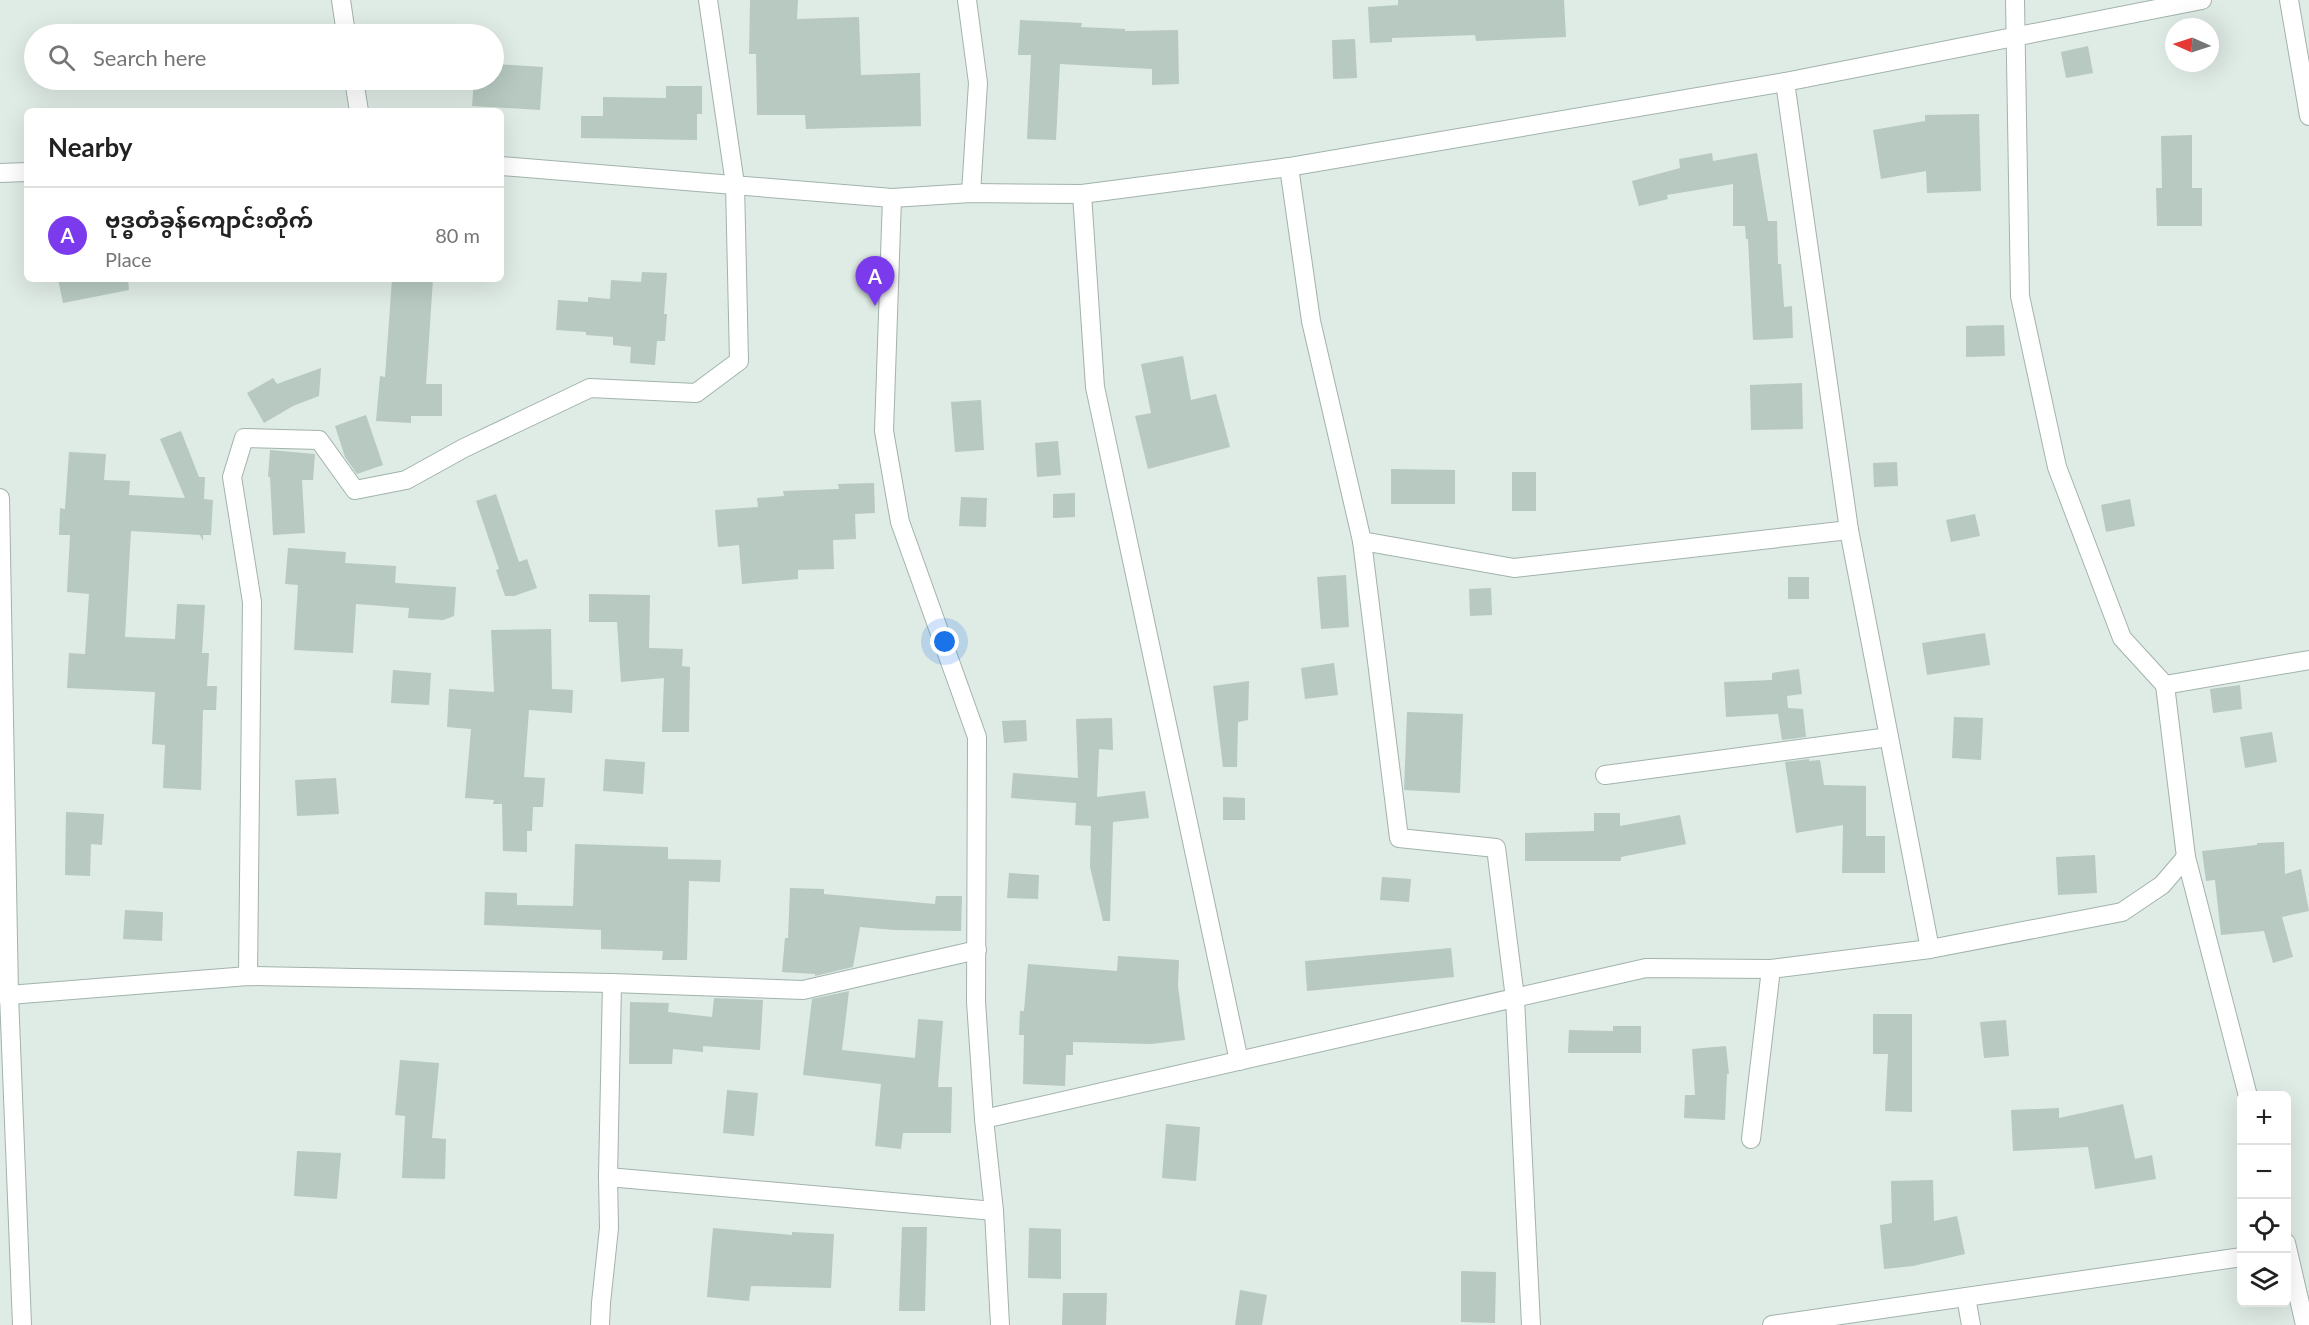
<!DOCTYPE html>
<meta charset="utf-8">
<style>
:root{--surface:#fff;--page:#f6f6f6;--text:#222;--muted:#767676;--line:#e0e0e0;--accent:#7c3aed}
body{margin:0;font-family:Lato,"Noto Sans Myanmar",sans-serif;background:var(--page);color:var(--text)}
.controls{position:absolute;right:18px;bottom:18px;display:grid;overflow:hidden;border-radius:9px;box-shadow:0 6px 24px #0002}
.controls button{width:54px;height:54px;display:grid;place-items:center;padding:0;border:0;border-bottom:2px solid var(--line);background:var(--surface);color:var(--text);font:30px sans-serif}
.compass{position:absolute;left:2165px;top:18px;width:54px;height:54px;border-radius:50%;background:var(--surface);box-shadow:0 6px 24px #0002;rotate:273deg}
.you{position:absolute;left:945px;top:642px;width:21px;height:21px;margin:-15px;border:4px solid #fff;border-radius:50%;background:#1a73e8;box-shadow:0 0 0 9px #1a73e833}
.badge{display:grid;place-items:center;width:39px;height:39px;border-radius:50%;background:var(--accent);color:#fff;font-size:20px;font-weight:700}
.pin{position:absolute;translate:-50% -50px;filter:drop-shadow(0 2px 3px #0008)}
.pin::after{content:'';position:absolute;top:32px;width:21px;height:18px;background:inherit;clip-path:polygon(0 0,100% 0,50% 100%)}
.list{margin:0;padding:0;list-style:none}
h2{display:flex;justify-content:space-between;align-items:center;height:78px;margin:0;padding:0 24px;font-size:26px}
h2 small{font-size:20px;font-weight:400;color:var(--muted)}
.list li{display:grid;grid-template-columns:39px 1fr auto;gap:18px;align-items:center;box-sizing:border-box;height:96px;padding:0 24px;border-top:2px solid var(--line)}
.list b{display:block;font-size:22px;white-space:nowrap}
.list p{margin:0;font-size:20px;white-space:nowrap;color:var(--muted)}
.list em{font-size:20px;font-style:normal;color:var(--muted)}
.icon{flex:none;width:33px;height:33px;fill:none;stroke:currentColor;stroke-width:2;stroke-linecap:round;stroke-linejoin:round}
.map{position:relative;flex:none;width:2309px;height:1325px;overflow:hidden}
.search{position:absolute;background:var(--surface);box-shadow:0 6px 24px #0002;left:24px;top:24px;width:480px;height:66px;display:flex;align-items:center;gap:15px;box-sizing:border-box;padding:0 21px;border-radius:33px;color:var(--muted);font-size:22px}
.panel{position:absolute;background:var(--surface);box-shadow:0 6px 24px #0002;left:24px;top:108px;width:480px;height:174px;border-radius:9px}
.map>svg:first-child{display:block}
</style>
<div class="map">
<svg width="2309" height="1325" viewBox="0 0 2309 1325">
<rect width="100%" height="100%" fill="#dfebe5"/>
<g fill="#b7c9c0">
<path d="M 750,0 L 798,0 L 797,19 L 859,17 L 861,75 L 920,73 L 921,126 L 806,129 L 805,115 L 757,115 L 756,54 L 749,54 Z"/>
<path d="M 1398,0 L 1564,0 L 1566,37 L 1476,41 L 1475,35 L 1392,38 L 1392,42 L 1370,43 L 1368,7 L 1398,5 Z"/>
<path d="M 1020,20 L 1082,23 L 1081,27 L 1125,29 L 1125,31 L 1178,30 L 1179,84 L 1152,85 L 1152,69 L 1060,64 L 1056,140 L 1027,139 L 1031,55 L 1018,55 Z"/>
<path d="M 1355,39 L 1357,78 L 1333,79 L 1332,40 Z"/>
<path d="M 2088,46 L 2093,73 L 2066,78 L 2061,52 Z"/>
<path d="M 494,64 L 543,67 L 540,110 L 472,106 L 474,80 L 494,80 Z"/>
<path d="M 666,86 L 702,86 L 702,114 L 697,114 L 697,140 L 581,138 L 581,116 L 603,116 L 603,97 L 666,98 Z"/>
<path d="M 1979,114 L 1981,191 L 1927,193 L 1926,171 L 1881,179 L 1873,130 L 1925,121 L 1925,115 Z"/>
<path d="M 2192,135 L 2192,188 L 2202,188 L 2202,226 L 2157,226 L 2156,188 L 2162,188 L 2161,136 Z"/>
<path d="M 1712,153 L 1713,161 L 1757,153 L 1768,221 L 1777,221 L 1778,264 L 1781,264 L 1784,307 L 1792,306 L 1793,338 L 1753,340 L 1748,239 L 1746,239 L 1745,226 L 1733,226 L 1733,184 L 1667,195 L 1668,199 L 1639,206 L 1632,181 L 1680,168 L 1679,159 Z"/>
<path d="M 642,272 L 667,273 L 664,314 L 667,314 L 665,341 L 657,341 L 655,365 L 630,363 L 631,347 L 613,345 L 613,337 L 586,335 L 586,332 L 556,330 L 558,300 L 588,302 L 588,297 L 610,299 L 611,280 L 641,282 Z"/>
<path d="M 58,279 L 128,279 L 129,290 L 63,303 Z"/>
<path d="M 392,279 L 433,279 L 426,384 L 442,384 L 442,416 L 411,416 L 411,423 L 376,421 L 380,376 L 385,377 Z"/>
<path d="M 2004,325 L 2005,356 L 1966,357 L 1966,326 Z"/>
<path d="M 1183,356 L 1191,400 L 1216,394 L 1230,447 L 1148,469 L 1135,416 L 1151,413 L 1141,364 Z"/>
<path d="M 321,368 L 319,396 L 293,406 L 264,423 L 247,393 L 273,378 L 277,384 Z"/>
<path d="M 1802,383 L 1803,429 L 1751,430 L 1750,385 Z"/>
<path d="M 981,400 L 984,450 L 955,452 L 951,402 Z"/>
<path d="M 366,415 L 383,465 L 357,474 L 345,457 L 335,426 Z"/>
<path d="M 181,431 L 199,477 L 205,477 L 204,499 L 213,500 L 211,535 L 203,535 L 203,541 L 200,535 L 131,531 L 125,637 L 175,639 L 177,604 L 205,605 L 202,653 L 209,653 L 207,686 L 217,686 L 216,710 L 203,710 L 201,790 L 163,788 L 165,745 L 152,744 L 155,692 L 67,688 L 69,653 L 85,654 L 89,594 L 67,592 L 70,535 L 59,535 L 60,508 L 65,509 L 69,452 L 106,454 L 104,480 L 130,481 L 129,495 L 185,498 L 160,439 Z"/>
<path d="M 1058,441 L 1061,475 L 1037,477 L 1035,443 Z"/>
<path d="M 270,450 L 315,454 L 313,480 L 302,480 L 305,533 L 273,535 L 270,477 L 268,477 Z"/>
<path d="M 1897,462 L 1898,486 L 1874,487 L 1873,463 Z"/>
<path d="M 1391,469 L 1455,470 L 1455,504 L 1391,504 Z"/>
<rect x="1512" y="472" width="24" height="39"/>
<path d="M 874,483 L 875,513 L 855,514 L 856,539 L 833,540 L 834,569 L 798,570 L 798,579 L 742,584 L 739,545 L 718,547 L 715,510 L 758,507 L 757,498 L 784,496 L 783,491 L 839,489 L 838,484 Z"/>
<path d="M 1075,493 L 1075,517 L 1053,518 L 1053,494 Z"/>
<path d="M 496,494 L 519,562 L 527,559 L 537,588 L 514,596 L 505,596 L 496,570 L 499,569 L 476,501 Z"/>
<path d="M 961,497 L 987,498 L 986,527 L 959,526 Z"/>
<path d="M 2130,499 L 2135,526 L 2106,532 L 2101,505 Z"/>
<path d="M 1975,514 L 1980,536 L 1951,542 L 1946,520 Z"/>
<path d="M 288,548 L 346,552 L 345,563 L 396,566 L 395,583 L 456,587 L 454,616 L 443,620 L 408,618 L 409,608 L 356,604 L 353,653 L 294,650 L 298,585 L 285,584 Z"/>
<path d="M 1346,575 L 1349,627 L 1321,629 L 1317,577 Z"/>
<rect x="1788" y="577" width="21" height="22"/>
<path d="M 1491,588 L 1492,615 L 1470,616 L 1469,589 Z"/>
<path d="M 589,594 L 650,595 L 649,648 L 683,649 L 682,666 L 690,667 L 689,732 L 662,732 L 664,678 L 621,682 L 617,622 L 589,622 Z"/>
<path d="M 551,629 L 552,689 L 573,690 L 572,713 L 529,710 L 524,777 L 545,778 L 543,807 L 533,807 L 532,831 L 527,831 L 527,852 L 503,851 L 502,804 L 493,804 L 494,800 L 465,798 L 471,729 L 447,727 L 449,689 L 494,692 L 491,630 Z"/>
<path d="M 1985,633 L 1990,665 L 1927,675 L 1922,643 Z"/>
<path d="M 1334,663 L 1338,695 L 1305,699 L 1301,668 Z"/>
<path d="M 1799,669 L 1802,694 L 1787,696 L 1788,708 L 1803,709 L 1806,737 L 1782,740 L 1778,714 L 1726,717 L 1724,682 L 1772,680 L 1772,673 Z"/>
<path d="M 393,670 L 431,673 L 429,705 L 391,703 Z"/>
<path d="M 1249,681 L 1248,720 L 1238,722 L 1237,767 L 1223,767 L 1213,686 Z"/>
<path d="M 2240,685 L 2242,709 L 2213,713 L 2210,689 Z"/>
<path d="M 1407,712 L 1463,714 L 1460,793 L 1404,790 Z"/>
<path d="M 1954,717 L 1983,718 L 1981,760 L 1952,758 Z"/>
<path d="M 1112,718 L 1113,750 L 1099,749 L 1097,797 L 1145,791 L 1149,818 L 1113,822 L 1110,921 L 1103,921 L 1090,867 L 1091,826 L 1075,825 L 1076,803 L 1011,798 L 1013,773 L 1078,778 L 1076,719 Z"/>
<path d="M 1026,720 L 1027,741 L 1004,743 L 1002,721 Z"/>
<path d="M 2272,732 L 2277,762 L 2245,768 L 2240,737 Z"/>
<path d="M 605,759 L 645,762 L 643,794 L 603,791 Z"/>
<path d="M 1809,759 L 1809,761 L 1820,760 L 1824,785 L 1866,786 L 1866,836 L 1885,836 L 1885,873 L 1842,873 L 1843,825 L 1796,833 L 1785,762 Z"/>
<path d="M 336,778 L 339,814 L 297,816 L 295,780 Z"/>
<path d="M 1223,797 L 1245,798 L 1245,820 L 1223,820 Z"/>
<path d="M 66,812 L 104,814 L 102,845 L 91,844 L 90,876 L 65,875 Z"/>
<path d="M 1594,813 L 1620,813 L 1620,826 L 1680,815 L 1686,844 L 1621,857 L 1621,861 L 1525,861 L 1525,833 L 1594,831 Z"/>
<path d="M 2284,842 L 2285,874 L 2301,869 L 2309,911 L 2282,917 L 2293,957 L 2273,963 L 2264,931 L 2221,935 L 2215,880 L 2206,881 L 2202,851 L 2257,845 L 2257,843 Z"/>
<path d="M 575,844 L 668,847 L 668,859 L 721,860 L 720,882 L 689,881 L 687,960 L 662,960 L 663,951 L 601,949 L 601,930 L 484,925 L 485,892 L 517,893 L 517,905 L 573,906 Z"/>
<path d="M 2095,855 L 2097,893 L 2058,895 L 2056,857 Z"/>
<path d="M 1009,873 L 1039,875 L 1038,899 L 1007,898 Z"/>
<path d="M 1382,877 L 1411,879 L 1409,902 L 1380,900 Z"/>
<path d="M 790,888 L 824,889 L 824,894 L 935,904 L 936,896 L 962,896 L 961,931 L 894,930 L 860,927 L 853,967 L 815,976 L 815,974 L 782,972 L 785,938 L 788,938 Z"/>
<path d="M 125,910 L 163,912 L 162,941 L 123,939 Z"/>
<path d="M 1451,948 L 1454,977 L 1307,991 L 1305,961 Z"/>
<path d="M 1118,956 L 1179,960 L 1178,986 L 1185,1040 L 1151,1044 L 1073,1042 L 1073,1055 L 1066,1055 L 1065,1086 L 1023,1084 L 1024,1035 L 1019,1035 L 1020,1011 L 1024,1011 L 1028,964 L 1117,971 Z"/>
<path d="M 849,991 L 842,1050 L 915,1058 L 918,1019 L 943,1021 L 938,1087 L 952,1087 L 951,1133 L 903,1133 L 901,1149 L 875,1146 L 881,1084 L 803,1075 L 812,999 Z"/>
<path d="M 714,998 L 763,1000 L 760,1050 L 703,1046 L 703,1052 L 673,1049 L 672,1064 L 629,1064 L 630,1002 L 669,1003 L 668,1012 L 712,1017 Z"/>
<path d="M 1873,1014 L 1912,1014 L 1912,1112 L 1885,1111 L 1888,1054 L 1873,1054 Z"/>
<path d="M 2006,1020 L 2009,1056 L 1984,1058 L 1980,1022 Z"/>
<path d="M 1613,1026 L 1641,1026 L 1641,1053 L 1568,1053 L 1569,1030 L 1613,1031 Z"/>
<path d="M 1726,1046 L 1729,1074 L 1727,1074 L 1725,1120 L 1684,1118 L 1685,1095 L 1695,1095 L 1692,1049 Z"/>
<path d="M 400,1060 L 439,1063 L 432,1138 L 446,1139 L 445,1179 L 402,1178 L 405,1116 L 395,1115 Z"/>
<path d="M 727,1090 L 758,1093 L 754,1136 L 723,1133 Z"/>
<path d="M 2123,1104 L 2135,1159 L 2152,1155 L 2156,1179 L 2095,1189 L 2088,1147 L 2013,1151 L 2011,1110 L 2059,1108 L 2059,1118 Z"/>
<path d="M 1166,1124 L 1200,1127 L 1196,1181 L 1162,1178 Z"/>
<path d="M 297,1151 L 341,1153 L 337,1199 L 294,1196 Z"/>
<path d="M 1933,1180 L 1934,1221 L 1957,1216 L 1965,1254 L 1913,1266 L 1884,1269 L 1880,1225 L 1892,1223 L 1891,1181 Z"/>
<path d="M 902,1227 L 927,1227 L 925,1311 L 899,1311 Z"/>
<path d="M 713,1228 L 792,1235 L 792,1232 L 834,1234 L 831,1288 L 751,1286 L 749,1301 L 707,1297 Z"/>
<path d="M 1029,1228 L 1061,1229 L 1061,1279 L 1028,1278 Z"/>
<path d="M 1461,1271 L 1496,1272 L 1495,1323 L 1461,1322 Z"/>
<path d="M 1240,1290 L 1267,1295 L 1262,1325 L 1235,1325 Z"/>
<path d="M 1063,1293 L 1107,1293 L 1106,1325 L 1062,1325 Z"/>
</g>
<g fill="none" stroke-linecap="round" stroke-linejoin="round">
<defs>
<g id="minor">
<path d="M 341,0 L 346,34"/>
<path d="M 967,0 L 978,83 L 971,193"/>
<path d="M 2015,0 L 2020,296 L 2057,467 L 2122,638 L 2165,685 L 2186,857 L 2248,1096"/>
<path d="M 2289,0 L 2309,116"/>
<path d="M 354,80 L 359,111"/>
<path d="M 1785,82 L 1849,530 L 1930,949"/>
<path d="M 501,166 L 892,198 L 971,193 L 1082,194 L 1289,167 L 1785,82 L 2202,0"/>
<path d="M 1289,167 L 1311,321 L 1362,541 L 1399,838 L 1496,848 L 1515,998 L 1531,1325"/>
<path d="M 0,173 L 27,172"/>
<path d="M 1082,194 L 1095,387 L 1239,1061"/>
<path d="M 892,198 L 884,431 L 900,522 L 977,737 L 976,1002 L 984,1119 L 994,1211 L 1000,1325"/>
<path d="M 0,498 L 9,995 L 22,1325"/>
<path d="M 1362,541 L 1514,568 L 1849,530"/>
<path d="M 2165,685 L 2309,660"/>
<path d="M 1605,775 L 1889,737"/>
<path d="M 248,976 L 252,602 L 232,477 L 244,438 L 319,440 L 355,490 L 406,480 L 464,448 L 590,388 L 696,393 L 739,361 L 735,184 L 708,0"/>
<path d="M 0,994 L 9,995 L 248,976 L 612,983 L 803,990 L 977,950"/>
<path d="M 984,1119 L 1646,968 L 1771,969 L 1930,949 L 2122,912 L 2162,885 L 2186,857"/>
<path d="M 1751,1139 L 1771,969"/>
<path d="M 608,1177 L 994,1211"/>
<path d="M 2286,1243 L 2305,1325"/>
<path d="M 1966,1297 L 1971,1325"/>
<path d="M 600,1325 L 601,1303 L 609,1228 L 608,1177 L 612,983"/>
<path d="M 1772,1325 L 2242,1257"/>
</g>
</defs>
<use href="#minor" stroke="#a1b3ac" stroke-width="20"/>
<use href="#minor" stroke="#fff" stroke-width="18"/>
</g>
</svg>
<div class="controls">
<button>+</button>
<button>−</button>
<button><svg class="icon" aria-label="locate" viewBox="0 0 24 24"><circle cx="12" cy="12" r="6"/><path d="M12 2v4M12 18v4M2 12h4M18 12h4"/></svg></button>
<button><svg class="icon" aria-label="layers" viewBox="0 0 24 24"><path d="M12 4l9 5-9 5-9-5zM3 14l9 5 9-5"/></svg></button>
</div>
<svg class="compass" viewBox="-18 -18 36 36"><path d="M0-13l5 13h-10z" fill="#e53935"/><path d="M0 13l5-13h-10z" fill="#767676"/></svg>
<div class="you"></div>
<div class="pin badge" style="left:875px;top:306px">A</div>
<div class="search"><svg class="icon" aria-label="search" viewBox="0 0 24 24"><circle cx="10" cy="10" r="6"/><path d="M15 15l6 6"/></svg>Search here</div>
<section class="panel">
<h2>Nearby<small></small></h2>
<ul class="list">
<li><span class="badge">A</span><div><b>ဗုဒ္ဓတံခွန်ကျောင်းတိုက်</b><p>Place</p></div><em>80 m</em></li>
</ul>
</section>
</div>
